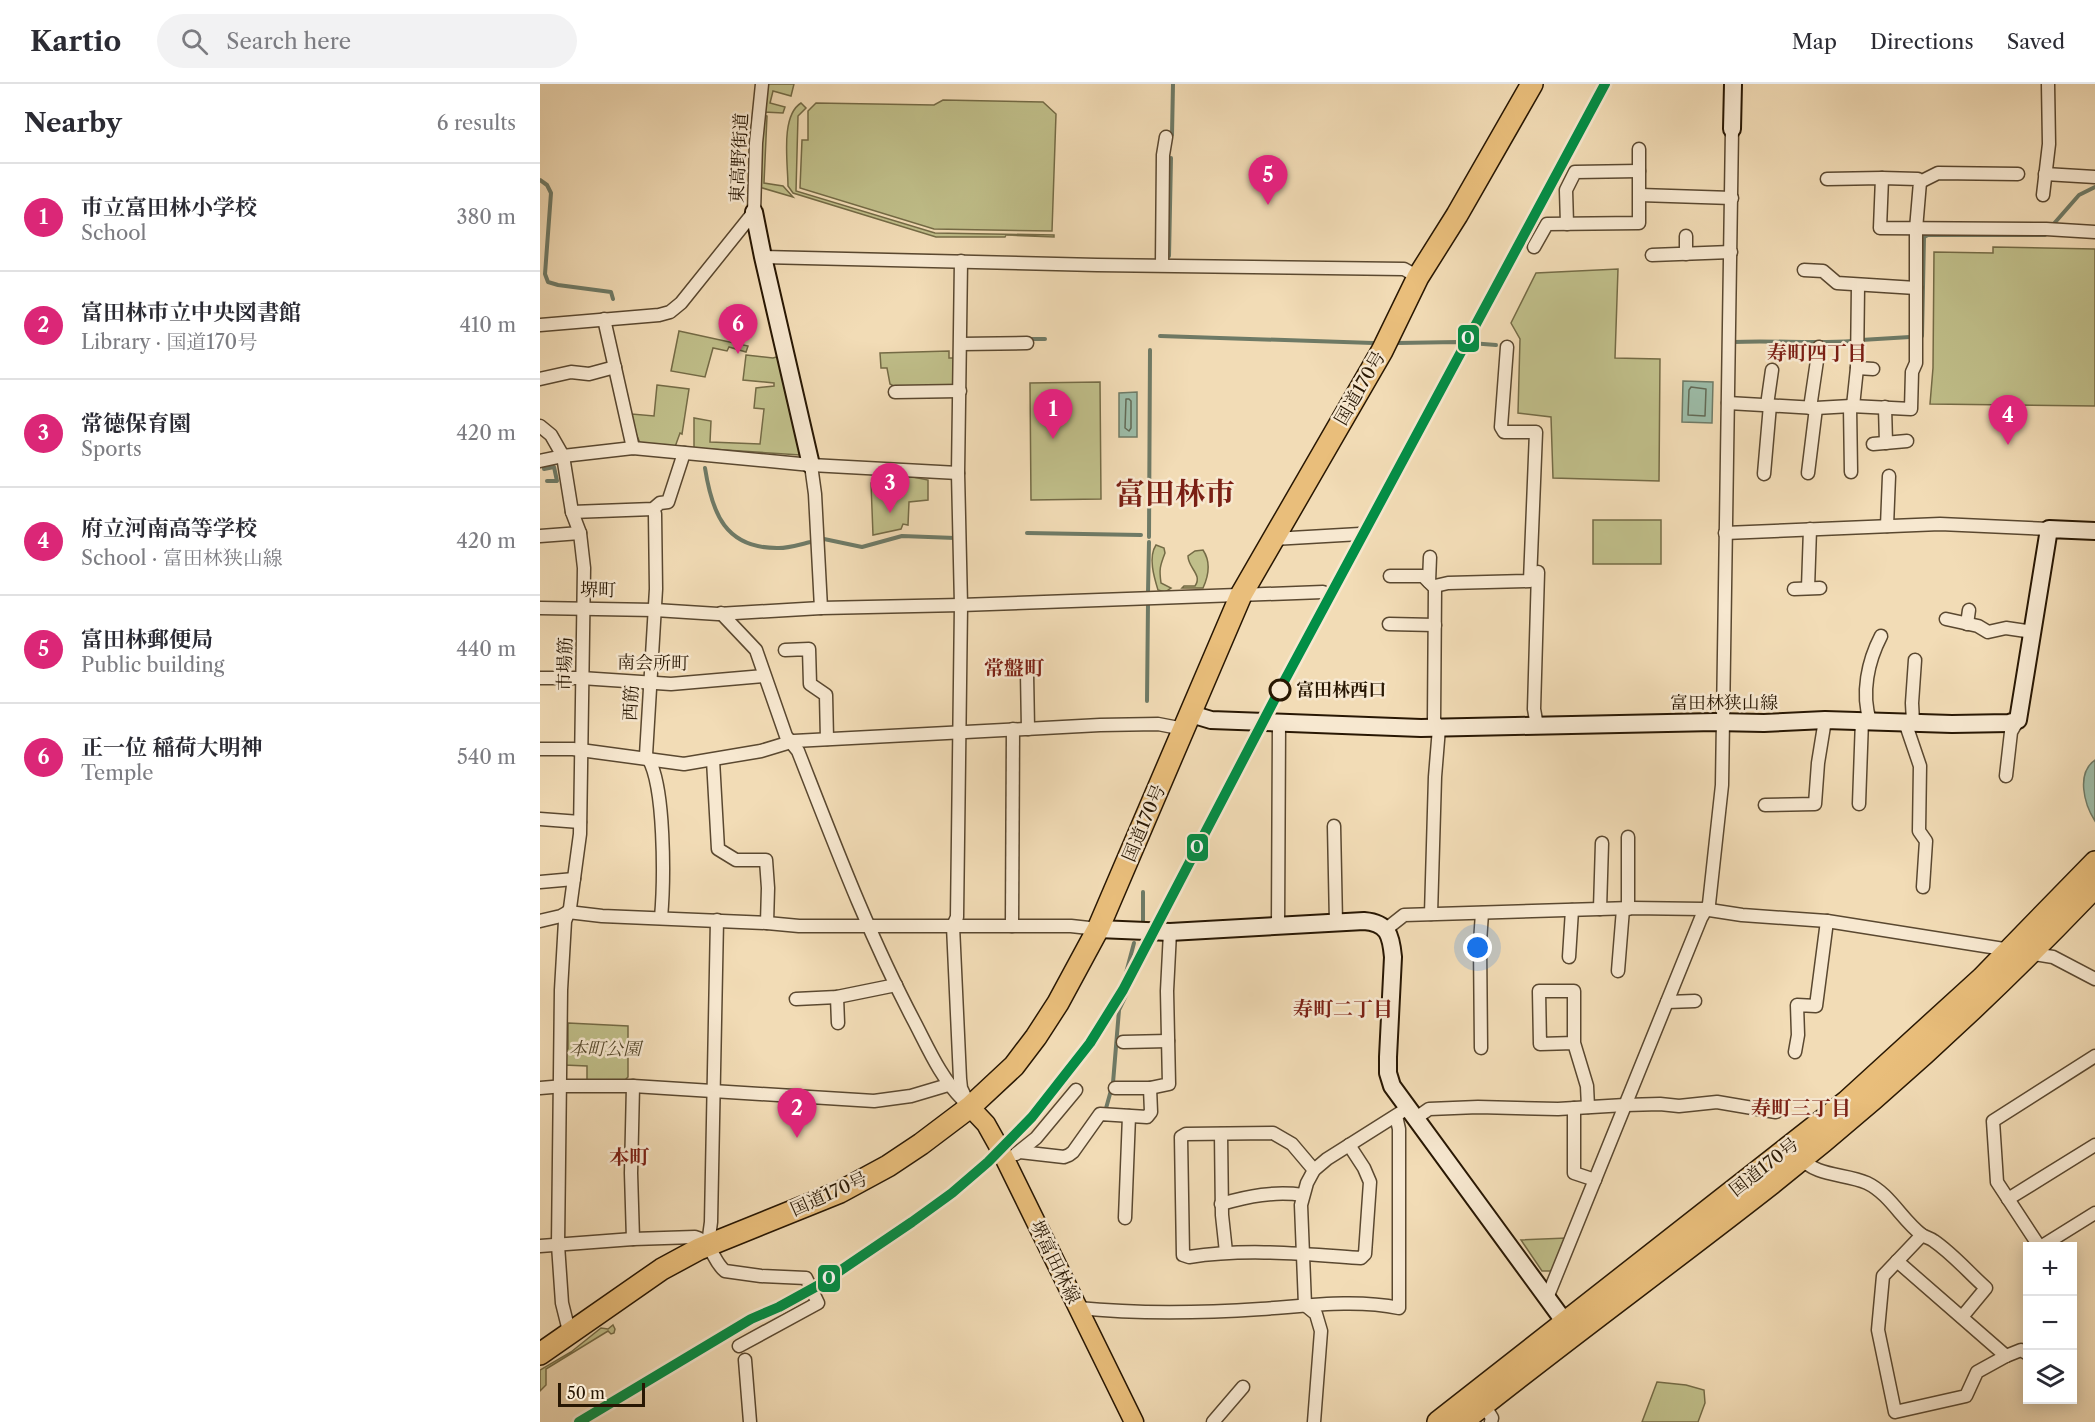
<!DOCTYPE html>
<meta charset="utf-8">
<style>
:root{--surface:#fff;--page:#f2f2f3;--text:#2b2b33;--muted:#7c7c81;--line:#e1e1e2;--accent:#db2777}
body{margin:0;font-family:"Libre Caslon Text","Noto Serif JP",serif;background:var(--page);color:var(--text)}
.controls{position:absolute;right:18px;bottom:18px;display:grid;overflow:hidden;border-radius:0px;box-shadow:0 3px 15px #0003}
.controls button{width:54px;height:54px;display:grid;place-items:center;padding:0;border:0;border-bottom:2px solid var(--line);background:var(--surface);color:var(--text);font:30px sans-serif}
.scale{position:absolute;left:18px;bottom:15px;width:87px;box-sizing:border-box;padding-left:6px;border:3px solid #281703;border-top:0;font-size:16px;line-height:21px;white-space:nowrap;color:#281703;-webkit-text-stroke:4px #f7e8d0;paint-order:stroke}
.you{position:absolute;left:938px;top:864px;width:21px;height:21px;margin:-15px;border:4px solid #fff;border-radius:50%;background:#1a73e8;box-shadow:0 0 0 9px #1a73e833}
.badge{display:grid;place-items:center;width:39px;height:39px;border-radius:50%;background:var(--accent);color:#fff;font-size:20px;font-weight:700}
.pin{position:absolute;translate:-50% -50px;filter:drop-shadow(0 2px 3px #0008)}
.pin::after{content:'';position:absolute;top:32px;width:21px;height:18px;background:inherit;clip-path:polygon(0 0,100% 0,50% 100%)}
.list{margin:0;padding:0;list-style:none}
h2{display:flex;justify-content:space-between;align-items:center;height:78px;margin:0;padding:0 24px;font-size:26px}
h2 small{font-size:20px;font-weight:400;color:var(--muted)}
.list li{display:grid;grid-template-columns:39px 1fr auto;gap:18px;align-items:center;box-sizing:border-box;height:108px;padding:0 24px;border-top:2px solid var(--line)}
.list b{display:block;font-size:22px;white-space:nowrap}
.list p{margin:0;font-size:20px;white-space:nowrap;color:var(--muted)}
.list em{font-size:20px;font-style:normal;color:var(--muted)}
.icon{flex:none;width:33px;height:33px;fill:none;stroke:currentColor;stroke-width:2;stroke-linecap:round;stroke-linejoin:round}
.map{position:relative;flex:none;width:1555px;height:1338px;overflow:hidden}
header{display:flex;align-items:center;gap:36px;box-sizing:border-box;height:84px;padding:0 30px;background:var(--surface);border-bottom:2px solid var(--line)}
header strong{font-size:28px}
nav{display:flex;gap:33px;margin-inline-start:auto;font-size:21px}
.search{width:420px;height:54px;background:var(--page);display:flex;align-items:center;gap:15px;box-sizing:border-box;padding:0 21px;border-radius:33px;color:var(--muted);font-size:22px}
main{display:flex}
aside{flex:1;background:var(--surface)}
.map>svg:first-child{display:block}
</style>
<header>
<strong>Kartio</strong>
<div class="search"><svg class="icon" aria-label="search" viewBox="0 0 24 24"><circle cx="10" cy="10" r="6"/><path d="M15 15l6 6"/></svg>Search here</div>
<nav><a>Map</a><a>Directions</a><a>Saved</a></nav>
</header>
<main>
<aside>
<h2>Nearby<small>6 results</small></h2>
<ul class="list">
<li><span class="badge">1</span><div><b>市立富田林小学校</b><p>School</p></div><em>380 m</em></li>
<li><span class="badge">2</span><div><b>富田林市立中央図書館</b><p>Library · 国道170号</p></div><em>410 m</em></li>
<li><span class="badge">3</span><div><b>常徳保育園</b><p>Sports</p></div><em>420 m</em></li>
<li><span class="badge">4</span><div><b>府立河南高等学校</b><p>School · 富田林狭山線</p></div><em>420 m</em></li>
<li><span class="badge">5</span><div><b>富田林郵便局</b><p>Public building</p></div><em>440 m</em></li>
<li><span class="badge">6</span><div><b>正一位 稲荷大明神</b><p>Temple</p></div><em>540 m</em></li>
</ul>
</aside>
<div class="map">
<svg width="1555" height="1338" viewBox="0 0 1555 1338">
<rect width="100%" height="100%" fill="#f2dcb6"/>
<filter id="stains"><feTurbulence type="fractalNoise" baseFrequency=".00333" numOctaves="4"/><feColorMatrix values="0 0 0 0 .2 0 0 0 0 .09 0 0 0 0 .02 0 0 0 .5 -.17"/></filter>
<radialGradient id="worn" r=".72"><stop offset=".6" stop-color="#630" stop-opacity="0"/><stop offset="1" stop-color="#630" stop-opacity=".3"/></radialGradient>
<g fill="#c0bf8a" stroke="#746b46" stroke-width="1.5">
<path d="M 228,0 L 254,0 L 251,12 L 233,7 L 230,19 L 245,23 L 243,29 L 224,28 Z"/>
<path d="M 403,16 L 503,18 L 516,30 L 512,147 L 394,145 L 260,104 L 262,56 L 268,56 L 268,27 L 276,19 L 394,21 Z"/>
<path d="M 261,19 L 266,24 L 258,32 L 256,107 L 395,149 L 514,151 L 514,153 L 466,151 L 465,153 L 396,153 L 253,109 L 248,102 C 248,80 240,32 261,19 Z"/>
<path d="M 223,31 L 227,32 L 224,99 L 243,102 L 253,113 L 219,103 Z"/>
<path d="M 1453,163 L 1555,165 L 1555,322 L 1390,320 L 1393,284 L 1394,168 L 1453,169 Z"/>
<path d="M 1078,185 L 1075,274 L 1120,275 L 1119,397 L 1013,394 L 1011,333 L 978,329 L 980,255 L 971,239 L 996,189 Z"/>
<path d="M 139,247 L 208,262 L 206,268 L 189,263 L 187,267 L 173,264 L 165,293 L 131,287 Z"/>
<path d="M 409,267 L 409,274 L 414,274 L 415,303 L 357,304 L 350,300 L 347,284 L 341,284 L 340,269 Z"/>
<path d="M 206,271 L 233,274 L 240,272 L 262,366 L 260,371 L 154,364 L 154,334 L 171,337 L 170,358 L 220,360 L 224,325 L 214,324 L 216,304 L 234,302 L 234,299 L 203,296 Z"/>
<path d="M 560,298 L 561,415 L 491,416 L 490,299 Z"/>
<path d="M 117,301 L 149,305 L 142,350 L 140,349 L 135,363 L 100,359 L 94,345 L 92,330 L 114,332 Z"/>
<path d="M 363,391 L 388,396 L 388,416 L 369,418 L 368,441 L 363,440 L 361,445 L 333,451 L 331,399 L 363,401 Z"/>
<rect x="1053" y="436" width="68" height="44"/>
<path d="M 616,461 L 624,464 L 625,469 C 620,482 619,485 621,499 L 631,504 L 625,508 L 618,506 C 614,493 608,473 616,461 Z"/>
<path d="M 663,466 C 671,478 669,491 663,504 L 642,504 L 644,502 L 655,502 C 663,491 648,484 648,472 L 655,467 Z"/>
<path d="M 28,939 L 88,942 L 88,993 L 83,998 L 47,997 L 47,982 L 24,981 L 24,966 L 28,965 Z"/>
<path d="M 1026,1154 L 1013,1185 L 1010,1187 L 1002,1187 L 981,1156 Z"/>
<path d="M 73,1241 L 75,1245 L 74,1249 L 71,1250 L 68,1247 L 6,1285 L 6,1301 L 0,1307 L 0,1286 L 31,1268 L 61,1244 L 68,1245 Z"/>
<path d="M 1117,1298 L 1146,1301 L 1164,1306 L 1165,1319 L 1158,1338 L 1102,1338 Z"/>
</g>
<g fill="#9cbca8" stroke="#6e7a66" stroke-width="1.5">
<path d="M 1143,297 L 1173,298 L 1172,339 L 1142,338 Z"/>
<path d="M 597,308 L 597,353 L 579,353 L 579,309 Z"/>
<path d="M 1555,676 L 1555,737 C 1544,720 1536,689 1555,676 Z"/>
</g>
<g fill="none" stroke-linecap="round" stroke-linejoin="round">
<g stroke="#626a56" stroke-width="1.5">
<path d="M 1151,303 L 1166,305 L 1165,332 L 1148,331 L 1149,306 Z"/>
<path d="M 586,315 L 589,315 L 591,317 L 591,344 L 589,347 L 585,344 Z"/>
</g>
<g stroke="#6e7a66" stroke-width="4">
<path d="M 632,51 L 633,0"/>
<path d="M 0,96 L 7,101 L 11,109 L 5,190 L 8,198 L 18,201 L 71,208 L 73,215"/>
<path d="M 1511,143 L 1539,111 L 1555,103"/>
<path d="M 629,172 L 631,74"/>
<path d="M 620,252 L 833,259"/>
<path d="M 1382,252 L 1384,153 L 1388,151 L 1505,151 L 1506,149"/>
<path d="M 488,255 L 505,255"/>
<path d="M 1321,256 L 1370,253"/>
<path d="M 1193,258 C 1233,256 1273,260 1313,257"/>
<path d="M 857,259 L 918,258 L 956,261"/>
<path d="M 4,382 L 4,385 L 14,383 L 17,397 L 7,397"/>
<path d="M 165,384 C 172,429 185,465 239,464 C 249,464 261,460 271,458"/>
<path d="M 487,449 L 601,451"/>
<path d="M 609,453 L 610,266"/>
<path d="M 284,455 L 322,463 L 362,452 L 415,454"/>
<path d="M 608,509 L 609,458"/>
<path d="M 607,617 L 608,519"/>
<path d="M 603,838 L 603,808"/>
<path d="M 586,889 L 594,859"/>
<path d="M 565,1028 L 573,999 L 579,926 L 591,901"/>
</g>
<defs>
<g id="street">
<path d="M 1505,90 L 1555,93"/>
<path d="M 1342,94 L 1340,144 L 1506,145 L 1555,148"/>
<path d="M 1380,98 L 1398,89 L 1478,90"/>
<path d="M 1100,111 L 1192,114"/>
<path d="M 1503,111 L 1509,60 L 1508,0"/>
<path d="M 1027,140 L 1026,106 L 1035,88 L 1099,87"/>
<path d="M 1146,152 L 1146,170"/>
<path d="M 994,163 L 1007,140 L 1099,139 L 1099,65"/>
<path d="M 1112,171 L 1191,168"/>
<path d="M 223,173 L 557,181 L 864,185 L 878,193"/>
<path d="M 421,177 L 418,389 L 421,521 L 417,833 L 413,842 L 420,995 L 421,1004 L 430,1023"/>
<path d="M 622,180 L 623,71 L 626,53"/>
<path d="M 1264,186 L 1283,187 L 1297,199 L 1376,204"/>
<path d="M 64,235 L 93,364"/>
<path d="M 0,241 L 119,231 L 130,228 L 141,219 L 214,128 L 216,59 L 222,0"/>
<path d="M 421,260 L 487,259"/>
<path d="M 1317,284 L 1333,285"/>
<path d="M 0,295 L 31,288 L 49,290 L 75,283"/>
<path d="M 355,308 L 420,307"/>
<path d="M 1188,319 L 1276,324 L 1311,322 L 1371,325 L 1372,288 L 1376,279 L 1376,145 L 1380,98 L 1378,95 L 1342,94 L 1287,95"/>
<path d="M 1227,321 L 1232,286"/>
<path d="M 1310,322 L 1311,388"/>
<path d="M 1313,322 L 1317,284 L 1318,202"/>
<path d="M 1345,323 L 1346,359"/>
<path d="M 1270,324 L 1279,263"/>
<path d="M 0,342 L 11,351 L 23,372 L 32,428 L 40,449 L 44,484 L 40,750 L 30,824 L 25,837 L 21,906 L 18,1161 L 22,1219 L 30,1251"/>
<path d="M 1333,360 L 1367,357"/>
<path d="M 0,377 L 23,372 L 93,364 L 271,381 L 418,389"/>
<path d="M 271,381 L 275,410 L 281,524"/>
<path d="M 1268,389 L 1276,324"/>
<path d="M 1224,390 L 1230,321"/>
<path d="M 113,425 L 115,430 L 116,505 L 106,671 C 126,697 124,800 121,834"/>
<path d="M 32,428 L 113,425 L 120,419 L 128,418 L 144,369"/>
<path d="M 1347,442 L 1349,392"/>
<path d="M 1185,449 L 1400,440 L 1509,445"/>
<path d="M 0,452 L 40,449"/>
<path d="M 733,455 L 820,450"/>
<path d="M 850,492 L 883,492 L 895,504 L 894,636 L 899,644 L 895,693 L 891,830"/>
<path d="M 889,498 L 890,473"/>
<path d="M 895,504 L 895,502 L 908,499 L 990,497 L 996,348 L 964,348 L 961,343 L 967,263"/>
<path d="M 1268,504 L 1270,445"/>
<path d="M 1254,505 L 1280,504"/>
<path d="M 0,524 L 115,526 L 178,530 L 281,524 L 421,521 L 783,508"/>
<path d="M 181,529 L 216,566 L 246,652 L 258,667 C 294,759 329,852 375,939 C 389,966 401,994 423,1016"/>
<path d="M 1406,535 L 1438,542 L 1448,548 L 1466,544 L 1493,548"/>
<path d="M 849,540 L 895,541"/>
<path d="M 1427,540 L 1429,526"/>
<path d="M 245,566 L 269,565 L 270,600 L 286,611 L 287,655"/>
<path d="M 487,589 L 488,645"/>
<path d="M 0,594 L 41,594 L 131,600 L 224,592"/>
<path d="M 1330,637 C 1321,609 1328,577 1341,552"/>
<path d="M 1365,638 L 1380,682 L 1379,747 L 1386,757 L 1383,803"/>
<path d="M 1373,638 L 1372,619 L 1375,576"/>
<path d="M 997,642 L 994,625 L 998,488"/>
<path d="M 0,665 L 33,665 L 144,680 L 221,667 L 254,657 L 560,641 L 618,640 L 644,645"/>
<path d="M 173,676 L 178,765 L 196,776 L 226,776 L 228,804 L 227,839"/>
<path d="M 1466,692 L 1471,648 L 1478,636"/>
<path d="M 1319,720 L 1322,636"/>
<path d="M 1225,721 L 1275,720 L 1278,679 L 1285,636"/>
<path d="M 0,735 L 40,738"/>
<path d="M 794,742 L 796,839"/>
<path d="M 1088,753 L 1088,825"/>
<path d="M 0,798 L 34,795"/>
<path d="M 1060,825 L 1062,759"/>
<path d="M 0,837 L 21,832 L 28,828 L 62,832 L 227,839 L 259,842 L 531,842 L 558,845"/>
<path d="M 472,842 L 473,645"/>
<path d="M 738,842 L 739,639"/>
<path d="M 845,846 L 864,831 L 1092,824 L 1163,825 L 1202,831 L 1287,837 L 1470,866"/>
<path d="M 1487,869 L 1513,873 L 1555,895"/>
<path d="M 1029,873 L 1032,826"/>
<path d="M 1078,887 L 1083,825"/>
<path d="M 297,913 L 298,939"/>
<path d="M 256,915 L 297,913 L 356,901"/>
<path d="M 1127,918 L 1155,917"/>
<path d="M 583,958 L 628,957"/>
<path d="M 1034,959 L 1000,960 L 999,907 L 1034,907 L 1034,959 L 1047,1002 L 1048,1023"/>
<path d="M 941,964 L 940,858 L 942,829"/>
<path d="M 1255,968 L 1258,951 L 1257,921 L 1276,922 L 1287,837"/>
<path d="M 93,1002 L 91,1089 L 93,1155"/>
<path d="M 0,1004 L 24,1002 L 93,1002 L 334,1017 L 371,1012 L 408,1001"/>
<path d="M 575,1004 L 610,1004 L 629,1000 L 627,907 L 630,848"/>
<path d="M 1034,1024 L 1034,1089 L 1055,1096"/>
<path d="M 876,1034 L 889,1025 L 938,1023 L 1018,1025 L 1085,1021 L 1120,1020 L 1139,1022 L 1177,1018 L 1236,1028"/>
<path d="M 681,1050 L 682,1131 L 686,1168"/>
<path d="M 480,1068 L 524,1073 L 529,1071 L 533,1068 L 560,1030 L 607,1033 L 611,1028 L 610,1004"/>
<path d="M 476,1070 L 496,1054 L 536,1006"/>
<path d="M 1260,1073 C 1276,1093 1305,1089 1327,1099 C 1350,1110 1362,1136 1382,1151 C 1385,1153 1390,1154 1394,1157 C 1413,1170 1429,1189 1446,1204 L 1422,1233"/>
<path d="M 774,1086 L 752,1060 L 733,1049 L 646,1050 L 641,1053 L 643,1171 L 649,1173 C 706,1164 763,1170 821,1174 L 825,1170 L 830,1098 L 824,1084 L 809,1061"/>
<path d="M 1468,1115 L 1555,1061"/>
<path d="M 681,1120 C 709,1112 734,1107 763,1111"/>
<path d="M 585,1134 L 589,1032"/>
<path d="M 1382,1151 L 1343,1192 L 1338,1246 L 1355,1328 L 1426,1312 L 1437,1288 L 1466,1272 L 1481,1266 L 1488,1270"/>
<path d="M 168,1160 L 171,1138 L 177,836"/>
<path d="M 0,1162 L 93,1155 L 155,1153 C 173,1158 172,1177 185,1187 L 221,1192 L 266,1194 L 278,1219 L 199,1262"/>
<path d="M 1499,1162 L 1457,1098 L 1453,1037 L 1555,972"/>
<path d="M 1502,1162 L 1555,1129"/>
<path d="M 1357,1177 L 1466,1272"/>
<path d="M 1007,1214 L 1161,834 L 1169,820 L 1182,701 L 1192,45"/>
<path d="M 538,1224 C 598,1230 660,1229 721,1225 C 766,1222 815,1215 859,1224 L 859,1045 L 856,1032"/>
<path d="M 205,1276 L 210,1338"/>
<path d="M 944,1321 L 952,1334 L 951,1338"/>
<path d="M 673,1338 L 703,1303"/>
<path d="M 774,1338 L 781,1247 L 776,1230 L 765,1221 L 761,1121 L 767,1099 L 774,1086 L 787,1075 L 863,1027"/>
</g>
<g id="secondary">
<path d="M 1192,45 L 1193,0"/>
<path d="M 214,128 L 223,173 L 271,381"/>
<path d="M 651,630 L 671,636 L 881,644 L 1175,638 L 1224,639 L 1285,636 L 1412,640 L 1469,639 L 1478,636 L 1509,445 L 1555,447"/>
<path d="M 558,845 L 630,848 L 824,837 C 848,839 851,851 853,873 L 848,973 L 848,989 L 852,1002 L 1032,1248"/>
</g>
<path id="primary" d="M 430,1023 L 446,1040 L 460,1065 L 594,1338"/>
<g id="highway">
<path d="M 0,1270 L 122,1185 L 159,1165 L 300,1108 L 348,1082 L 381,1060 L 430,1023 L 474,982 L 496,953 L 518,919 L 558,845 L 701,511 L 842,267 L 878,193 L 917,131 L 992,0"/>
<path d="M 898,1338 L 1306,1018 L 1442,894 L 1555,778"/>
<path d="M 922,1338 C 1023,1257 1129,1180 1231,1100 C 1346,1009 1454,909 1555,803"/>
</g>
</defs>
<use href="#street" stroke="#5a4830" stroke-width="15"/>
<use href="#secondary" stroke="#281703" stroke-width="20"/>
<use href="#primary" stroke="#281703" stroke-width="21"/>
<use href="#highway" stroke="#281703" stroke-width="24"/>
<use href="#street" stroke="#f7e8d0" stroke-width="12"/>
<use href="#secondary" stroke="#f7e8d0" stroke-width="16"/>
<use href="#primary" stroke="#e9be7b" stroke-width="18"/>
<use href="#highway" stroke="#e9be7b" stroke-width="21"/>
<defs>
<path id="rail-1" d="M 39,1338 L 211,1235 L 239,1223 L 279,1201 L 372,1138 L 412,1109 L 448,1078 L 492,1033 L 550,959 L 583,906 L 740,605 L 1065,0"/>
</defs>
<use href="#rail-1" stroke="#f7e8d0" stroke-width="15"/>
<use href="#rail-1" stroke="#028e46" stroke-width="10"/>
</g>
<circle fill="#f7e8d0" stroke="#281703" stroke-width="3" cx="740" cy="606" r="10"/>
<g text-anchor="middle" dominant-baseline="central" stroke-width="5" stroke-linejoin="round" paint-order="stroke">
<g font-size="18" fill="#281703" stroke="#f7e8d0">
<text transform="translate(199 74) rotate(-87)">東高野街道</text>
<text transform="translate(820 304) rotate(-60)">国道170号</text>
<text transform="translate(58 506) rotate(1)">堺町</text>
<text transform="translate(113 579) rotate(1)">南会所町</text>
<text transform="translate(25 580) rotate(-89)">市場筋</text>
<text transform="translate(91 619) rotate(-87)">西筋</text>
<text x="1184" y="619">富田林狭山線</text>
<text transform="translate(604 739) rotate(-67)">国道170号</text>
<text transform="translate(1224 1083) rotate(-38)">国道170号</text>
<text transform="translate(289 1110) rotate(-24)">国道170号</text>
<text transform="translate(515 1178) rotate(64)">堺富田林線</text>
</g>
<g font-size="18" font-weight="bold" fill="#281703" stroke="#f7e8d0" text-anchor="start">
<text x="756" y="606">富田林西口</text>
</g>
<g font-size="18" font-style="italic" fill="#56492c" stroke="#f7e8d0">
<text x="65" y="965">本町公園</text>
</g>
<g font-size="20" font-weight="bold" fill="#7a1f14" stroke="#f7e8d0">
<text x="1277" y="269">寿町四丁目</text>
<text x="474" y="584">常盤町</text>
<text x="803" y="925">寿町二丁目</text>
<text x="1261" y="1024">寿町三丁目</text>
<text x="89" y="1073">本町</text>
</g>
<g font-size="30" font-weight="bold" fill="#7a1f14" stroke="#f7e8d0">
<text x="635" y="409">富田林市</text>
</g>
</g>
<g stroke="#f7e8d0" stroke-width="2">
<rect x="917" y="240" width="23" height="29" rx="6" fill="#028e46"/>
<rect x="646" y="749" width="23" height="29" rx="6" fill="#028e46"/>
<rect x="277" y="1180" width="24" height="29" rx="6" fill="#028e46"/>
</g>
<g font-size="16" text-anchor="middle" font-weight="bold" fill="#fff">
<text x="928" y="260">O</text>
<text x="657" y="769">O</text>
<text x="289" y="1200">O</text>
</g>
<rect width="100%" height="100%" filter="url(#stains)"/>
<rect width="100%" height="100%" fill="url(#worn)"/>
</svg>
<div class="controls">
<button>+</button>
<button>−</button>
<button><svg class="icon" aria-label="layers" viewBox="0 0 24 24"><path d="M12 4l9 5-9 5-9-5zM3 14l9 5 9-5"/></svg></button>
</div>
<div class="scale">50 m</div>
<div class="you"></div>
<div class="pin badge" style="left:513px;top:355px">1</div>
<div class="pin badge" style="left:257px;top:1054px">2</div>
<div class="pin badge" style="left:350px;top:429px">3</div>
<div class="pin badge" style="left:1468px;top:361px">4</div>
<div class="pin badge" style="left:728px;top:121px">5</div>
<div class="pin badge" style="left:198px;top:270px">6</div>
</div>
</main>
